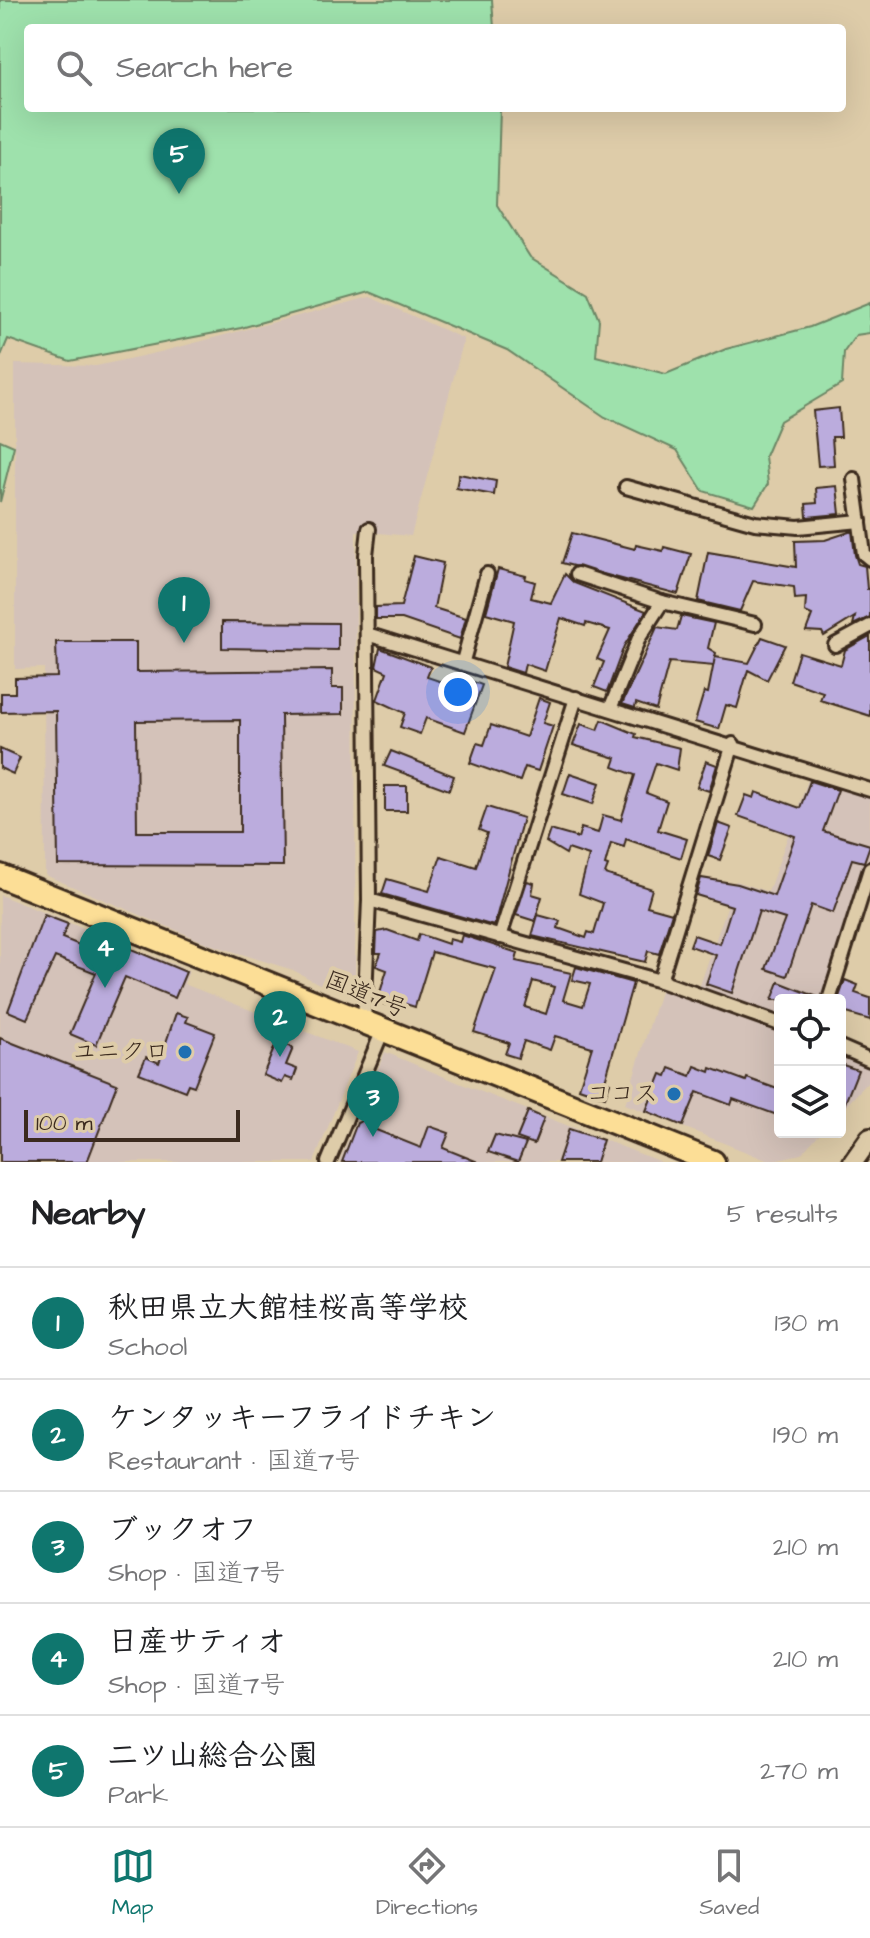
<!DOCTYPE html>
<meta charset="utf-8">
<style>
:root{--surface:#fff;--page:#f6f6f6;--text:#202124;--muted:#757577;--line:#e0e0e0;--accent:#0f766e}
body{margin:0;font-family:"Architects Daughter","Klee One",sans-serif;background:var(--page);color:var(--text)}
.controls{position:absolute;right:24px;bottom:24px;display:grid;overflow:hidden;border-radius:8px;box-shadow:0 8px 32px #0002}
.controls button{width:72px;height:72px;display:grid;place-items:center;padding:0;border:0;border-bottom:2px solid var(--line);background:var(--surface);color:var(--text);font:40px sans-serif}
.scale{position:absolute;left:24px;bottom:20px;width:216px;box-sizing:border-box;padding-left:8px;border:4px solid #3b2a1e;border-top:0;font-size:22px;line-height:28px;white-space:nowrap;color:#3b2a1e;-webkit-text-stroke:6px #decca9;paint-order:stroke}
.you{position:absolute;left:458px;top:692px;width:28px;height:28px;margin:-20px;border:6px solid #fff;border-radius:50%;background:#1a73e8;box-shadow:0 0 0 12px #1a73e833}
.badge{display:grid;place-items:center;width:52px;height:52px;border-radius:50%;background:var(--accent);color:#fff;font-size:26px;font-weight:700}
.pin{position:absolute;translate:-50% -66px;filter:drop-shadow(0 2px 4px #0008)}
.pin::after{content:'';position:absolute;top:42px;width:28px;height:24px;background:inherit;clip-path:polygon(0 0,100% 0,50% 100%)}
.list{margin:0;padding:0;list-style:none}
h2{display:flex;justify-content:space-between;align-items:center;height:104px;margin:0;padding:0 32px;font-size:34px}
h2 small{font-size:26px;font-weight:400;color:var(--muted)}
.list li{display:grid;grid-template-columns:52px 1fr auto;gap:24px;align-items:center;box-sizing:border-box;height:112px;padding:0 32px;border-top:2px solid var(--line)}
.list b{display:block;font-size:30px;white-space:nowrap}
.list p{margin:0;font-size:26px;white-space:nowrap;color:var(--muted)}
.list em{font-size:26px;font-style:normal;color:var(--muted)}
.icon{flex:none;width:44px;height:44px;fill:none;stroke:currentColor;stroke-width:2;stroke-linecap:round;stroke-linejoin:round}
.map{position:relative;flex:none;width:870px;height:1162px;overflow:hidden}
.search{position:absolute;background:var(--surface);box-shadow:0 8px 32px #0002;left:24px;right:24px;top:24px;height:88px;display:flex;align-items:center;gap:20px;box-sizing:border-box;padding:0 28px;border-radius:8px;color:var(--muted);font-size:30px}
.sheet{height:664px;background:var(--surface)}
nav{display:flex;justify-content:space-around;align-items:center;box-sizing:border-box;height:112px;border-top:2px solid var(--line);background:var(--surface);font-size:22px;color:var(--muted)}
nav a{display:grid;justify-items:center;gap:4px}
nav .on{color:var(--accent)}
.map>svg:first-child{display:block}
</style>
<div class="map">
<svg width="870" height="1162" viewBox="0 0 870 1162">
<rect width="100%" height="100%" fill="#decca9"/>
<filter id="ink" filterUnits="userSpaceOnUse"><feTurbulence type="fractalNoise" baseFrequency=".0125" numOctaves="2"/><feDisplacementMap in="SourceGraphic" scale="16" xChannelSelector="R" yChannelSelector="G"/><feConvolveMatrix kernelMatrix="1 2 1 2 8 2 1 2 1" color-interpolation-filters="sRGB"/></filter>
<g filter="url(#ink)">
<g fill="#d4c2b9">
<path d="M 370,297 L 464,339 L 411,536 L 356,531 L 355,989 L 329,978 L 325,987 L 293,970 L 209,944 L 45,875 L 44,668 L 15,669 L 15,364 L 96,366 L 160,352 Z"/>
<path d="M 809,777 L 870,798 L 870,859 L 824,1000 L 780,1000 L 780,1017 L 699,988 L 736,881 L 768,892 Z"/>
<path d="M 0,895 L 189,971 L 184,984 L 358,1052 L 314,1162 L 0,1162 Z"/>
<path d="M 662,985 L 780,1031 L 780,1132 L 821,1132 L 801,1154 L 769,1161 L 625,1104 Z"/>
<path d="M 385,1052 L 469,1087 L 661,1162 L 339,1162 Z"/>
<path d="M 840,1055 L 870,1067 L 870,1080 L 840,1112 Z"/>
</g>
<g fill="#9ee1ac" stroke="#6c8665" stroke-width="2">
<path d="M 0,0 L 492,0 L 494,28 L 28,28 L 28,108 L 500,108 L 497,205 L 530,257 L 588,293 L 599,320 L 596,356 L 666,374 L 726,349 L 810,327 L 870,303 L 870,333 L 856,335 L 844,352 L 842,384 L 780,421 L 765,456 L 768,484 L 754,506 L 703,491 L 677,450 L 605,417 L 507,350 L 369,292 L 241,328 L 70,361 L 8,339 L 0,358 Z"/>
<path d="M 0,440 L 14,446 L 0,502 Z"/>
</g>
<g fill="#bbacdd" stroke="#3b2a1e" stroke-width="2" fill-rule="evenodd">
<path d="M 839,408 L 841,437 L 832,437 L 834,465 L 818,466 L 813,411 Z"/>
<path d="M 459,474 L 496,481 L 494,495 L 456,488 Z"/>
<path d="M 837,486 L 840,514 L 807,517 L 806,504 L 817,503 L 816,488 Z"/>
<path d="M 852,531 L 855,555 L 858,564 L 865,566 L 867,589 L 870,589 L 870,617 L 853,625 L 855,617 L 824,636 L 822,632 L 806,631 L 812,615 L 805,612 L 806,598 L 795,599 L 794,587 L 753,581 L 740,611 L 698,601 L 708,552 L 796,567 L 795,541 L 825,540 Z"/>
<path d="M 572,533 L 635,549 L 636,545 L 663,551 L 664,547 L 691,554 L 678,594 L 562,563 Z"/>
<path d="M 414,556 L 443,563 L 434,608 L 466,618 L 460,639 L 402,619 L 376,619 L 376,607 L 401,606 Z"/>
<path d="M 498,569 L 526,576 L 525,579 L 535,582 L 531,598 L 551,603 L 565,574 L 574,583 L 646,611 L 624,646 L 607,692 L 594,687 L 604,662 L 597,659 L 610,630 L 586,623 L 585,626 L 561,618 L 545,671 L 525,664 L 523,673 L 504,667 L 514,621 L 486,613 Z"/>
<path d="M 681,616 L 714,623 L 708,648 L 716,653 L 714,666 L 669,662 L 656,710 L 636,703 L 635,708 L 622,704 L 657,627 L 677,630 Z"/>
<path d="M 222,622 L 338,623 L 338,650 L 222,648 Z"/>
<path d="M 870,636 L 870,716 L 820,700 L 823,692 L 790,681 L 799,652 L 841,665 L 845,650 Z"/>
<path d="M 762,637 L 785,645 L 767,680 L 748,670 L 737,708 L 726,705 L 719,729 L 695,722 L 704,692 L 708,693 L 715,657 L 749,663 Z"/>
<path d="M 56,642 L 136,642 L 136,672 L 332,670 L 332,688 L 343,688 L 343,714 L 281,715 L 283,866 L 58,865 L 56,711 L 1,712 L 1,693 L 15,693 L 15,678 L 57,677 ZM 240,720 L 240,832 L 137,832 L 136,721 Z"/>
<path d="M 380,648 L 431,667 L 427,677 L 457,687 L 460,677 L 482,685 L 465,732 L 426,718 L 420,734 L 400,727 L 405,713 L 377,700 L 387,672 L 376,667 Z"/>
<path d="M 539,698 L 550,702 L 543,723 L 553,726 L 538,771 L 525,767 L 520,781 L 470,763 L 477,743 L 484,745 L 491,725 L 526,737 Z"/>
<path d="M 602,720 L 636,734 L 635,737 L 680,748 L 677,770 L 656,763 L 646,793 L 667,801 L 658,830 L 687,839 L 681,858 L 626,839 L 624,847 L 611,843 L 605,865 L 608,866 L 605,874 L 652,889 L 647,906 L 672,913 L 659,954 L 648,951 L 645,962 L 532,936 L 538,915 L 560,921 L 558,928 L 586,938 L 588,932 L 594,934 L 603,903 L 579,894 L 589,856 L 568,849 L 566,854 L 546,842 L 550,830 L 578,838 L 581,828 L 598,833 L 603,815 L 621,820 L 635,775 L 613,767 L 616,758 L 573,745 L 581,724 L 598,730 Z"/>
<path d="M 0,749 L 20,758 L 13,774 L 0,768 Z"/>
<path d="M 391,751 L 454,776 L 449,790 L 384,766 Z"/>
<path d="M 706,761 L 717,765 L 709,791 L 697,787 Z"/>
<path d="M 570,773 L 600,783 L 593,804 L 563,794 Z"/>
<path d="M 810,781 L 838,790 L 823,831 L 870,845 L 864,862 L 852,859 L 833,913 L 811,905 L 787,976 L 766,969 L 785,919 L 759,911 L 732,993 L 706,984 L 716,955 L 690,946 L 694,935 L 720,944 L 732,906 L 696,895 L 701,878 L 738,884 L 774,896 L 795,836 L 738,816 L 746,795 L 754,798 L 756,792 L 800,808 Z"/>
<rect x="385" y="786" width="22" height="25"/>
<path d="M 487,807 L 523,818 L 494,926 L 382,894 L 387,879 L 429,891 L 441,856 L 476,867 L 487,833 L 479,830 Z"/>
<path d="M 718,823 L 732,828 L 720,860 L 708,856 Z"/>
<path d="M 527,881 L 534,883 L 532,894 L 542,897 L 535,921 L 516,915 Z"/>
<path d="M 44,915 L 68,924 L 62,938 L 104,955 L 110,940 L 186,972 L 175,998 L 125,977 L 96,1045 L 70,1034 L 96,973 L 55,957 L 27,1019 L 8,1011 Z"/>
<path d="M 387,930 L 417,941 L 419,934 L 448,944 L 449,939 L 460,942 L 462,935 L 518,953 L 516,961 L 571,973 L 563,1000 L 583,1006 L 590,984 L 572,980 L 576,967 L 633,983 L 605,1081 L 610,1083 L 605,1097 L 579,1088 L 592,1047 L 555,1036 L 550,1050 L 524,1041 L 518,1058 L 505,1054 L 509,1043 L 474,1032 L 496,969 L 432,952 L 415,1007 L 396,1001 L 394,1007 L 377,1002 L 387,970 L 376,966 L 381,953 L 376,953 L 377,932 ZM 533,981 L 554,987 L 546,1014 L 525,1007 Z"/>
<path d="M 845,980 L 858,985 L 855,993 L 870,998 L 870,1020 L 840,1011 L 838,1000 Z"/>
<path d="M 779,982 L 820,998 L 820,1000 L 772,1000 Z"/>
<path d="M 176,1013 L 188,1017 L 186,1022 L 215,1033 L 194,1086 L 188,1084 L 185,1091 L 139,1073 L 146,1057 L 159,1063 Z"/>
<path d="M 0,1038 L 117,1084 L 87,1162 L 0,1162 Z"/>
<path d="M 277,1041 L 293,1048 L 286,1065 L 297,1069 L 293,1080 L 285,1077 L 282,1083 L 263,1075 Z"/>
<path d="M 840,1064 L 858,1070 L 841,1113 L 840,1113 Z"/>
<path d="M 695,1066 L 710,1072 L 711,1068 L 746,1081 L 747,1078 L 780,1090 L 780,1116 L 733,1099 L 731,1105 L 697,1092 L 683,1126 L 646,1111 L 661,1074 L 667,1076 L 670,1068 L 691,1076 Z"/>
<path d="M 528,1111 L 544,1118 L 534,1144 L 517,1138 Z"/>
<path d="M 371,1117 L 376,1130 L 421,1148 L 429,1126 L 449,1133 L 443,1148 L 478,1162 L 342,1162 L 357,1123 Z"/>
<path d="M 569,1129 L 603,1140 L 596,1162 L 558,1162 Z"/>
<path d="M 495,1135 L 526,1143 L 518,1162 L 488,1152 Z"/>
</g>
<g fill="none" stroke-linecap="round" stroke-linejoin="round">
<defs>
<g id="street">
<path d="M 854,479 L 864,554 L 870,559"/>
<path d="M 626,487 L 755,523 L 798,527 L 860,521"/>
<path d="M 577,574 L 662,602 L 755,624"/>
<path d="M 367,634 L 870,790"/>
<path d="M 835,645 L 870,626"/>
<path d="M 463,661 L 487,574"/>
<path d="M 610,709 L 639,638 L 662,602"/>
<path d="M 369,900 L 660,981 L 780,1024"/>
<path d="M 500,937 L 576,698"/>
<path d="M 660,981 L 733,744"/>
<path d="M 829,1000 L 870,869"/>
<path d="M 364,1023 L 369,900 L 366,555 L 369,529"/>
<path d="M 840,1047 L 870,1060"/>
<path d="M 328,1162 L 383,1030"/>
</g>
<path id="secondary" d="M 853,1162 L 870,1138"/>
<path id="highway" d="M 0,876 L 713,1162"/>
</defs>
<use href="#street" stroke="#3b2a1e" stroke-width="18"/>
<use href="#secondary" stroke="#3b2a1e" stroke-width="24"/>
<use href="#highway" stroke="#3b2a1e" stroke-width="28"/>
<use href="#street" stroke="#decca9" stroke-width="12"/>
<use href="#secondary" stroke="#decca9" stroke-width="18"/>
<use href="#highway" stroke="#fcde96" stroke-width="22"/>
</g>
</g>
<g fill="#1f6fb2" stroke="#decca9" stroke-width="3">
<circle cx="185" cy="1052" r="8"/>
<circle cx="674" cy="1094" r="8"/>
</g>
<g text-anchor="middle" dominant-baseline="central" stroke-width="8" stroke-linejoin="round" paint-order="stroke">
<g font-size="24" fill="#3b2a1e" stroke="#decca9">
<text transform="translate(366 995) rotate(22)">国道7号</text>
</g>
<g font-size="24" fill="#3b2a1e" stroke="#decca9" text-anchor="end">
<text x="169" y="1052">ユニクロ</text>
<text x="658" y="1094">ココス</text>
</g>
</g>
</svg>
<div class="controls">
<button><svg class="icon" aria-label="locate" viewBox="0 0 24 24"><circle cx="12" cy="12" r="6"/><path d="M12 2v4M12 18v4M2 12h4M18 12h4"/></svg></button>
<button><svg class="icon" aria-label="layers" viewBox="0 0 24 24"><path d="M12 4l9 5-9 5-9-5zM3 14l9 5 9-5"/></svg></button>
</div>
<div class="scale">100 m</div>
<div class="you"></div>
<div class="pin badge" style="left:184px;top:643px">1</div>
<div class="pin badge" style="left:280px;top:1057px">2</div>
<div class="pin badge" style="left:373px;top:1137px">3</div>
<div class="pin badge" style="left:105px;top:988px">4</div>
<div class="pin badge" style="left:179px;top:194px">5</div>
<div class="search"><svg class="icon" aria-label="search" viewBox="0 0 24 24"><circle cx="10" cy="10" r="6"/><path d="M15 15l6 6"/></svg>Search here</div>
</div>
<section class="sheet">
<h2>Nearby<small>5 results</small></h2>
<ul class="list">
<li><span class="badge">1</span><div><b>秋田県立大館桂桜高等学校</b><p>School</p></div><em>130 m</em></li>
<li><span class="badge">2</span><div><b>ケンタッキーフライドチキン</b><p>Restaurant · 国道7号</p></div><em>190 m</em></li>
<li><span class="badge">3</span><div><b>ブックオフ</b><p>Shop · 国道7号</p></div><em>210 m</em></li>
<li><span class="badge">4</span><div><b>日産サティオ</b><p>Shop · 国道7号</p></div><em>210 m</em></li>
<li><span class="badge">5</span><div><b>二ツ山総合公園</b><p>Park</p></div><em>270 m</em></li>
</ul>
</section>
<nav>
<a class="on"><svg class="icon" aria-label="map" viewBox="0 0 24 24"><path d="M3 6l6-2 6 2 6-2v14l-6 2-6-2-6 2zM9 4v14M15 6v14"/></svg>Map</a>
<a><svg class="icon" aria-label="directions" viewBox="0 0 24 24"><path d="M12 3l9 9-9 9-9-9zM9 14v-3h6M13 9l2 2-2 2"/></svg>Directions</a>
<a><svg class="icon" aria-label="saved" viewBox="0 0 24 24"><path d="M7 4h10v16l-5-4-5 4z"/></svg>Saved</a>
</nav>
